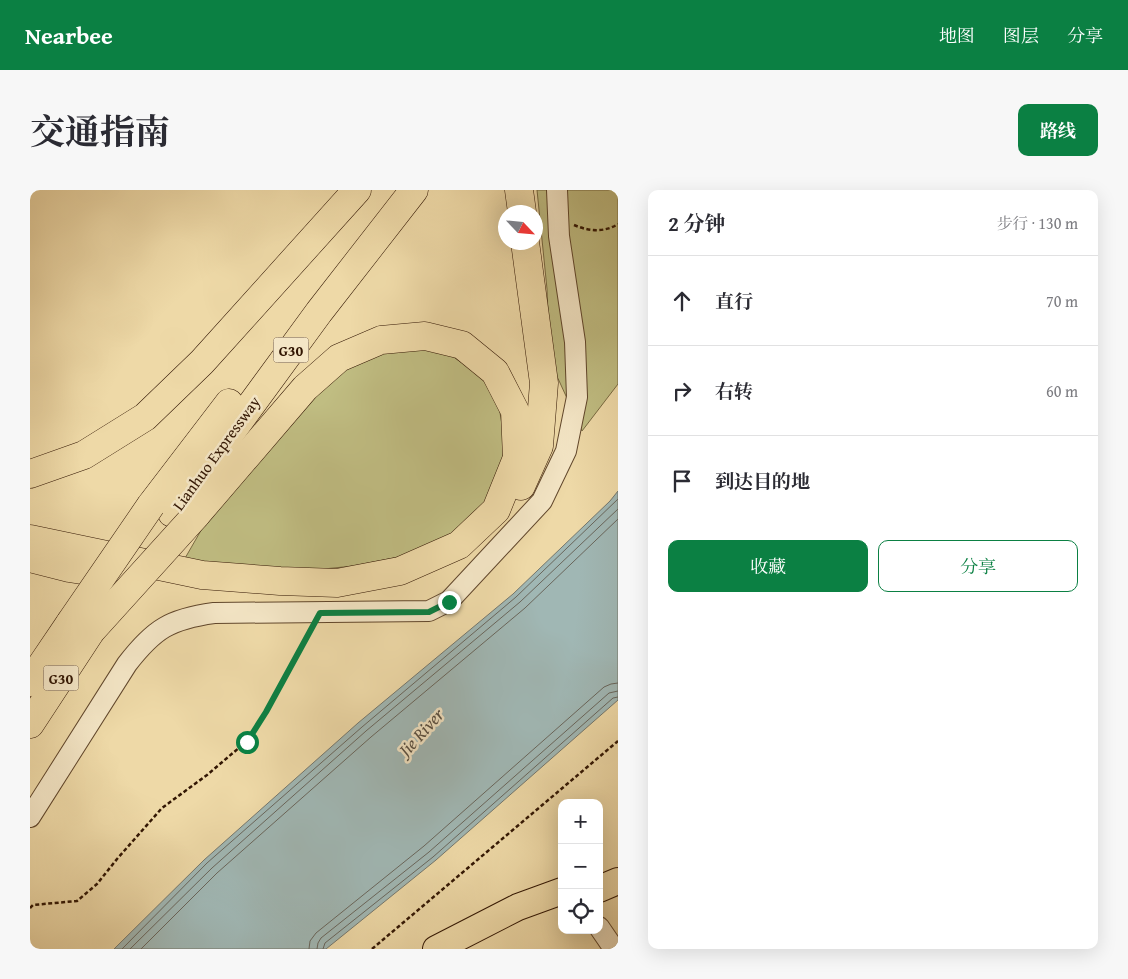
<!DOCTYPE html>
<html lang="zh">
<meta charset="utf-8">
<style>
:root{--surface:#fff;--page:#f7f7f7;--text:#2b2b33;--muted:#7c7c81;--line:#e1e1e2;--accent:#0b8043}
body{margin:0;font-family:"Gentium Book Plus","Noto Serif SC",serif;background:var(--page);color:var(--text)}
.controls{position:absolute;right:15px;bottom:15px;display:grid;overflow:hidden;border-radius:10px;box-shadow:0 5px 20px #0002}
.controls button{width:45px;height:45px;display:grid;place-items:center;padding:0;border:0;border-bottom:1px solid var(--line);background:var(--surface);color:var(--text);font:25px sans-serif}
.compass{position:absolute;left:468px;top:15px;width:45px;height:45px;border-radius:50%;background:var(--surface);box-shadow:0 5px 20px #0002;rotate:116deg}
.stop{position:absolute;width:15px;height:15px;margin:-11px;border:4px solid #0b8043;border-radius:50%;background:#fff}
.stop.end{background:#0b8043;border-color:#fff;box-shadow:0 1px 5px #0008}
.list{margin:0;padding:0;list-style:none}
h2{display:flex;justify-content:space-between;align-items:center;height:65px;margin:0;padding:0 20px;font-size:21px}
h2 small{font-size:16px;font-weight:400;color:var(--muted)}
.list li{display:grid;grid-template-columns:32px 1fr auto;gap:15px;align-items:center;box-sizing:border-box;height:90px;padding:0 20px;border-top:1px solid var(--line)}
.list b{display:block;font-size:19px;white-space:nowrap}
.list em{font-size:16px;font-style:normal;color:var(--muted)}
.actions{display:flex;gap:10px;padding:15px 20px}
.actions a{flex:1;padding:11px 0;border:1px solid var(--accent);border-radius:10px;text-align:center;font-size:18px;color:var(--accent)}
.actions .main{background:var(--accent);color:#fff}
.icon{flex:none;width:28px;height:28px;fill:none;stroke:currentColor;stroke-width:2;stroke-linecap:round;stroke-linejoin:round}
.map{position:relative;flex:none;width:588px;height:759px;overflow:hidden;border-radius:10px}
header{display:flex;align-items:center;gap:30px;box-sizing:border-box;height:70px;padding:0 25px;background:var(--accent);color:#fff}
header strong{font-size:24px}
nav{display:flex;gap:28px;margin-inline-start:auto;font-size:18px}
.intro{display:flex;align-items:center;justify-content:space-between;box-sizing:border-box;height:120px;padding:0 30px}
h1{margin:0;font-size:35px}
.button{padding:12px 22px;border-radius:10px;background:var(--accent);color:#fff;font-size:18px;font-weight:700}
main{display:flex;gap:30px;padding:0 30px}
aside{flex:1;background:var(--surface);border-radius:10px;box-shadow:0 5px 20px #0002}
.map>svg:first-child{display:block}
</style>
<header>
<strong>Nearbee</strong>
<nav><a>地图</a><a>图层</a><a>分享</a></nav>
</header>
<div class="intro"><h1>交通指南</h1><a class="button">路线</a></div>
<main>
<div class="map">
<svg width="588" height="759" viewBox="0 0 588 759">
<rect width="100%" height="100%" fill="#eed9a7"/>
<filter id="stains"><feTurbulence type="fractalNoise" baseFrequency=".004" numOctaves="4"/><feColorMatrix values="0 0 0 0 .2 0 0 0 0 .09 0 0 0 0 .02 0 0 0 .5 -.17"/></filter>
<radialGradient id="worn" r=".72"><stop offset=".6" stop-color="#630" stop-opacity="0"/><stop offset="1" stop-color="#630" stop-opacity=".3"/></radialGradient>
<g fill="#c0bd82" stroke="#796a42">
<path d="M 507,0 L 588,0 L 588,194 L 552,241 L 520,171 L 517,99 Z"/>
<path d="M 388,156 L 422,166 L 451,186 L 469,217 L 475,252 L 470,287 L 453,319 L 427,343 L 384,364 L 323,376 L 274,381 L 154,370 L 177,330 L 282,202 L 320,171 L 353,158 Z"/>
</g>
<path fill="#a0b7b4" stroke="#74776d" d="M 588,301 L 588,510 L 406,670 L 296,759 L 84,759 L 174,670 L 328,533 L 483,404 L 580,311 Z"/>
<g fill="none" stroke-linecap="round" stroke-linejoin="round">
<g stroke="#69665c" stroke-width="1">
<path d="M 92,759 L 177,673 L 332,537 L 486,407 L 588,309"/>
<path d="M 100,759 L 182,678 L 336,541 L 490,412 L 588,319"/>
<path d="M 111,759 L 187,683 L 341,547 L 495,418 L 588,329"/>
<path d="M 279,759 L 280,751 L 286,743 L 394,656 L 574,497 L 581,494 L 588,493"/>
<path d="M 287,759 L 288,753 L 291,748 L 399,662 L 579,503 L 588,501"/>
<path d="M 293,759 L 295,753 L 403,667 L 583,508 L 588,507"/>
</g>
<defs>
<g id="minor">
<path d="M 0,627 L 97,474 C 124,439 140,429 184,423 L 399,421 L 419,411 L 512,311 L 536,261 L 547,207 L 545,152 L 529,46 L 527,0"/>
<path d="M 569,737 L 584,759"/>
</g>
<g id="major">
<path d="M 569,699 L 588,691"/>
<path d="M 406,759 L 488,717 L 532,701"/>
</g>
<g id="highway">
<path d="M 489,0 L 492,22"/>
<path d="M 0,284 L 54,265 L 115,227 L 172,172 L 327,0"/>
<path d="M 491,296 L 509,256 L 514,193 L 495,52"/>
<path d="M 121,315 L 199,213"/>
<path d="M 142,323 L 289,122 L 384,0"/>
<path d="M 0,349 L 172,385 L 250,391 L 307,393 L 370,381 L 429,355 L 466,320 L 487,268 L 485,221 L 465,182 L 432,155 L 395,146 L 351,150 L 309,168 L 275,198 L 166,325"/>
<path d="M 0,368 L 39,378 L 96,387"/>
<path d="M 0,492 L 40,433"/>
<path d="M 0,534 L 61,441"/>
</g>
</defs>
<use href="#minor" stroke="#61472c" stroke-width="22"/>
<use href="#major" stroke="#321603" stroke-width="28"/>
<use href="#highway" stroke="#321603" stroke-width="29"/>
<g stroke="#321603" stroke-width="2.5" stroke-dasharray="4 2.5" stroke-linecap="butt">
<path d="M 544,35 C 558,41 574,43 588,34"/>
<path d="M 0,718 L 3,715 L 47,711 L 67,694 L 87,669 L 132,618 L 177,585 L 217,551 L 236,522 L 281,439"/>
<path d="M 342,759 L 588,551"/>
</g>
<use href="#minor" stroke="#f4e6c6" stroke-width="20"/>
<use href="#major" stroke="#eed9a7" stroke-width="26"/>
<use href="#highway" stroke="#eed9a7" stroke-width="28"/>
<defs>
<g id="highway-bridge">
<path d="M 40,433 L 121,315"/>
<path d="M 61,441 L 166,325"/>
</g>
</defs>
<use href="#highway-bridge" stroke="#321603" stroke-width="29" stroke-linecap="butt"/>
<use href="#highway-bridge" stroke="#eed9a7" stroke-width="28"/>
</g>
<g fill="none" stroke-linecap="round" stroke-linejoin="round">
<path stroke="#0b8043" stroke-width="6" d="M 217,552 L 236,522 L 290,423 L 399,422 L 419,412"/>
</g>
<g text-anchor="middle" dominant-baseline="central" stroke-width="5" stroke-linejoin="round" paint-order="stroke">
<g fill="#f4e6c6" stroke="#6c543e" stroke-width="1">
<rect x="243.5" y="147.5" width="35" height="25" rx="4"/>
<rect x="13.5" y="475.5" width="35" height="25" rx="4"/>
</g>
<g font-size="15" font-weight="bold" fill="#321603">
<text x="261" y="160">G30</text>
<text x="31" y="488">G30</text>
</g>
<g font-size="16" fill="#321603" stroke="#f4e6c6">
<text transform="translate(186 263) rotate(-54)">Lianhuo Expressway</text>
</g>
<g font-size="18" font-style="italic" fill="#584e41" stroke="#f4e6c6">
<text transform="translate(391 542) rotate(-48)">Jie River</text>
</g>
</g>
<rect width="100%" height="100%" filter="url(#stains)"/>
<rect width="100%" height="100%" fill="url(#worn)"/>
</svg>
<div class="controls">
<button>+</button>
<button>−</button>
<button><svg class="icon" aria-label="locate" viewBox="0 0 24 24"><circle cx="12" cy="12" r="6"/><path d="M12 2v4M12 18v4M2 12h4M18 12h4"/></svg></button>
</div>
<svg class="compass" viewBox="-18 -18 36 36"><path d="M0-13l5 13h-10z" fill="#e53935"/><path d="M0 13l5-13h-10z" fill="#7c7c81"/></svg>
<div class="stop" style="left:217px;top:552px"></div>
<div class="stop end" style="left:419px;top:412px"></div>
</div>
<aside>
<h2>2 分钟<small>步行 · 130 m</small></h2>
<ul class="list">
<li><svg class="icon" aria-label="ahead" viewBox="0 0 24 24"><path d="M12 20V5M6 11l6-6 6 6"/></svg><div><b>直行</b></div><em>70 m</em></li>
<li><svg class="icon" aria-label="right" viewBox="0 0 24 24"><path d="M7 20v-9h11M14 6l5 5-5 5"/></svg><div><b>右转</b></div><em>60 m</em></li>
<li><svg class="icon" aria-label="arrive" viewBox="0 0 24 24"><path d="M6 21V4h12l-3 4 3 4H6"/></svg><div><b>到达目的地</b></div></li>
</ul>
<div class="actions"><a class="main">收藏</a><a>分享</a></div>
</aside>
</main>
